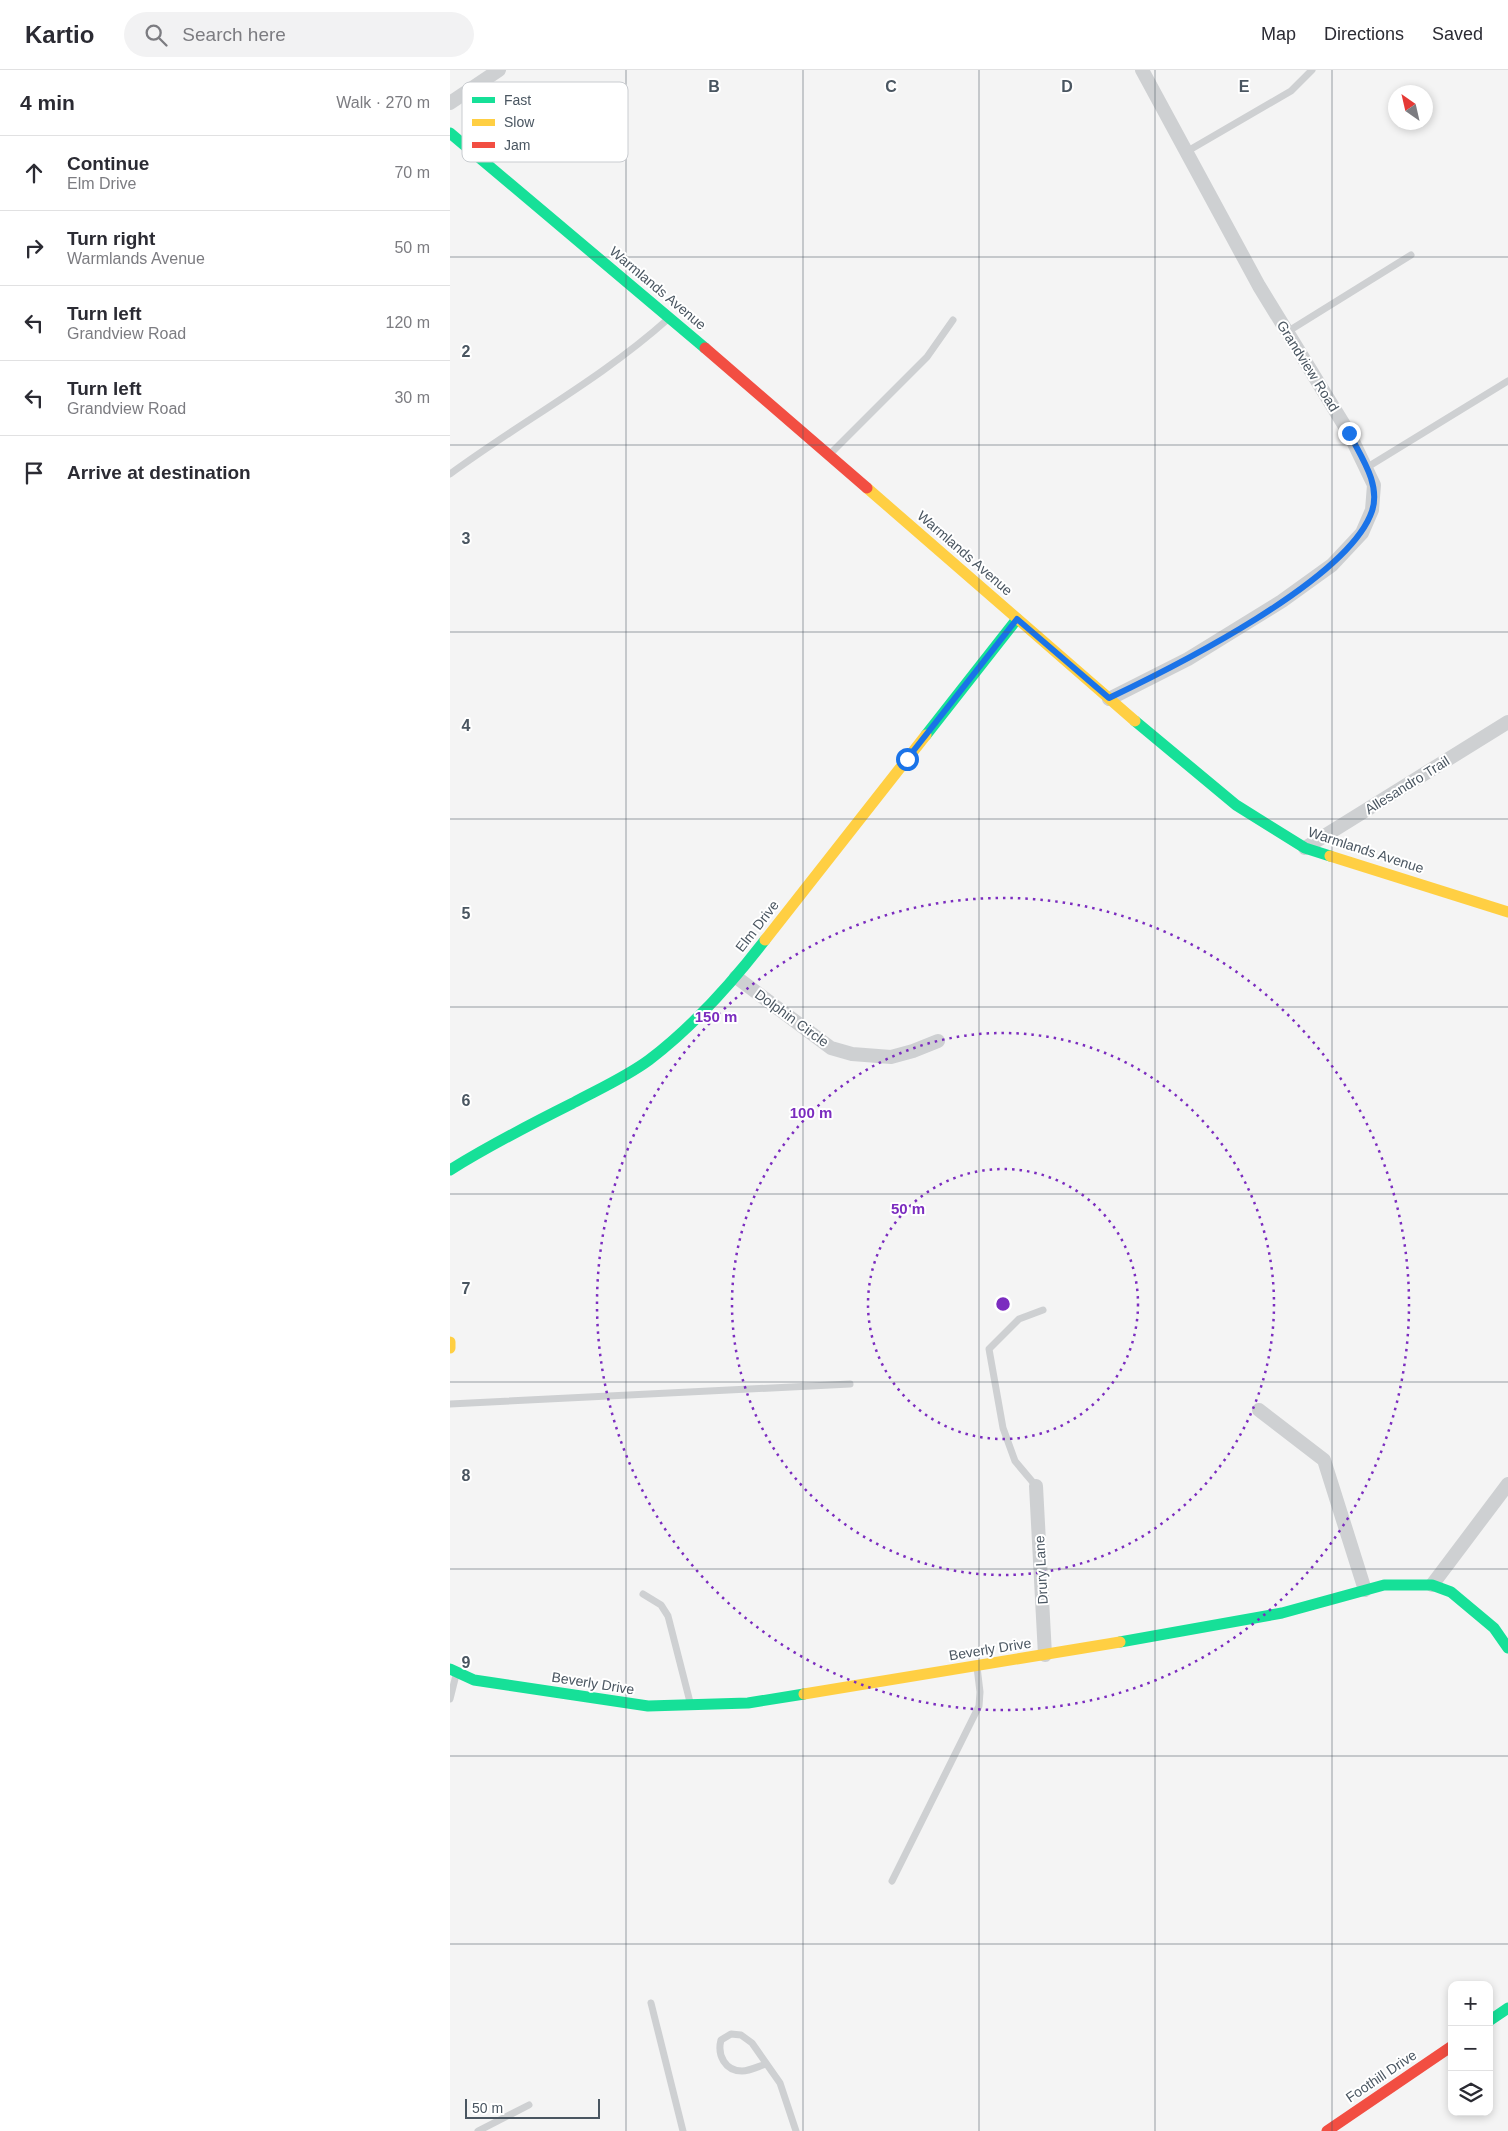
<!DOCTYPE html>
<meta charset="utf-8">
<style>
:root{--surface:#fff;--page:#f2f2f3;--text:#2b2b33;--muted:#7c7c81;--line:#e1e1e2}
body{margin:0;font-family:Arial,sans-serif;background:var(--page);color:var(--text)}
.controls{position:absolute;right:15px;bottom:15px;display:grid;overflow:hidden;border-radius:10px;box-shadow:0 2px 8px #0003}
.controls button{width:45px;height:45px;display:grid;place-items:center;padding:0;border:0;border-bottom:1px solid var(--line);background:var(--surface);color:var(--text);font:25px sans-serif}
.compass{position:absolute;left:938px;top:15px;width:45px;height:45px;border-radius:50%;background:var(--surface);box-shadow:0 2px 8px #0003;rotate:326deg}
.scale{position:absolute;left:15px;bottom:12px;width:135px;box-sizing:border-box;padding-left:5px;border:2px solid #4a5661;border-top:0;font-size:14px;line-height:18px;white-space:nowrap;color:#4a5661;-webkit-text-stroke:4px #fff;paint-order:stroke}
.stop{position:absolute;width:15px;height:15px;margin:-11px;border:4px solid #1a73e8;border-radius:50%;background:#fff}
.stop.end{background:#1a73e8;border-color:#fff;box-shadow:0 1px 5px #0008}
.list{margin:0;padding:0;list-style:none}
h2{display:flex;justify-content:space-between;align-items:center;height:65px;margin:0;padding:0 20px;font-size:21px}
h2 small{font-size:16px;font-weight:400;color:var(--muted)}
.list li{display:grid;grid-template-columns:32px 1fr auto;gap:15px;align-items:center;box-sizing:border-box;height:75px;padding:0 20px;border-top:1px solid var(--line)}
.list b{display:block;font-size:19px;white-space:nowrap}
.list p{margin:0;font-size:16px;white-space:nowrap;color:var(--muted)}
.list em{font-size:16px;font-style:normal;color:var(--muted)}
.icon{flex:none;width:28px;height:28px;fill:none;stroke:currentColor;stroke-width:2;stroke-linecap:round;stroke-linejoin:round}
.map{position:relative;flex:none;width:1058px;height:2061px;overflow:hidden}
header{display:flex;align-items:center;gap:30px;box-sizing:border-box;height:70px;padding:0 25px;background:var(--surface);border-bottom:1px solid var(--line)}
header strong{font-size:24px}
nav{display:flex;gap:28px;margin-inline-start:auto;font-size:18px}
.search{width:350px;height:45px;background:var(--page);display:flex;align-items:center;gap:12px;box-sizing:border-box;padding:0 18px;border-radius:28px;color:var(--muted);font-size:19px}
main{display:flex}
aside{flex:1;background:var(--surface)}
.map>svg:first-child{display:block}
</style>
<header>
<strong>Kartio</strong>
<div class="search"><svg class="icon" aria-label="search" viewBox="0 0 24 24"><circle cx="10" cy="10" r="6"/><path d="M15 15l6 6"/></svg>Search here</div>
<nav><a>Map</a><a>Directions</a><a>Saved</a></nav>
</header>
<main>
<aside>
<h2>4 min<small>Walk · 270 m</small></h2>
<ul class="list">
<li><svg class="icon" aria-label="ahead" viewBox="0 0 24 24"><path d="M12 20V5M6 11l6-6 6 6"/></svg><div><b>Continue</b><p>Elm Drive</p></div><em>70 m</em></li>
<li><svg class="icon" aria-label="right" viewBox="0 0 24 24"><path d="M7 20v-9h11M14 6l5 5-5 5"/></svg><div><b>Turn right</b><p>Warmlands Avenue</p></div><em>50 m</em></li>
<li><svg class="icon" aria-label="left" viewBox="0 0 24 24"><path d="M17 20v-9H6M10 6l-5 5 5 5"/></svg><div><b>Turn left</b><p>Grandview Road</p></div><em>120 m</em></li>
<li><svg class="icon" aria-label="left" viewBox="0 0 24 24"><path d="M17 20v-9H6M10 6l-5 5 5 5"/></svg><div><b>Turn left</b><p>Grandview Road</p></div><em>30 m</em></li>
<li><svg class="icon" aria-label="arrive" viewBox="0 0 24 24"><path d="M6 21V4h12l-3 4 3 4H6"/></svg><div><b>Arrive at destination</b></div></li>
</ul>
</aside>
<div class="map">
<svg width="1058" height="2061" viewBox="0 0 1058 2061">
<rect width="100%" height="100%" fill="#f4f4f4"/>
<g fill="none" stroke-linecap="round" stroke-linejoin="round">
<g stroke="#ced0d2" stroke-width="7">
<path d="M 736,82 L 841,21 L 862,0"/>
<path d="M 837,262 L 961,185"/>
<path d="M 379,385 L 477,287 L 503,250"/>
<path d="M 916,398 L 1058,311"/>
<path d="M 0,404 C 72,351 151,309 218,249"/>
<path d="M 0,1334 L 400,1314"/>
<path d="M 586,1416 L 565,1391 L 553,1358 L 539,1279 L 569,1249 L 593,1240"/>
<path d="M 193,1524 L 211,1535 L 218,1546 L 240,1632"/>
<path d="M 0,1629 L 6,1605"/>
<path d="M 442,1811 L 529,1636 L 530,1622 L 527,1597"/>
<path d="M 201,1933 L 233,2061"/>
<path d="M 316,1994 C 309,1996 300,2001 292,2001 C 275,2001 267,1985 271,1970 L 281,1964 L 291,1965 L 302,1973 L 330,2013 L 346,2061"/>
<path d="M 28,2061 L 79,2035"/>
</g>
<g stroke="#ced0d2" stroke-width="14">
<path d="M 0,33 L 49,0"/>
<path d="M 659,629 L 738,589 L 832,531 L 882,495 L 912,463 L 922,440 L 924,415 L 899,363 L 809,216 L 692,0"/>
<path d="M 855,778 L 1058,652"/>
<path d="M 286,907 L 381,978 L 402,984 L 441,987 L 463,981 L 488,971"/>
<path d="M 809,1340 L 874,1390 L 915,1520"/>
<path d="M 586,1416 L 595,1585"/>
<path d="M 982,1515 L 1058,1414"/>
</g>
<g stroke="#16e098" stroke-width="11">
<path d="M 0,63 L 255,278"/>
<path d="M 685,651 L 786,735 L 855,778 L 880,786"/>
<path d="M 476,665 L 567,549"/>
<path d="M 0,1100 C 40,1075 81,1054 123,1033 C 149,1019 176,1007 199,990 C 244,956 281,914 315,870"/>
<path d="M 670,1572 L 832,1543 L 934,1515 L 982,1515 L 1001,1522 L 1044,1558 L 1058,1578"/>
<path d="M 0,1599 L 24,1610 L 198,1636 L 298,1633 L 354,1624"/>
<path d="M 1039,1951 L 1058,1938"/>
</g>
<g stroke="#ffcf43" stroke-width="11">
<path d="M 417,418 L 685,651"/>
<path d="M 880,786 L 1058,842"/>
<path d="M 315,870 L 476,665"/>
<path d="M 0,1272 L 0,1278"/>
<path d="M 354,1624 L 670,1572"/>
</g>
<g stroke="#f24e42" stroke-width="11">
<path d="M 255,278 L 417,418"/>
<path d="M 877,2061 L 1002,1976"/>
</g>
</g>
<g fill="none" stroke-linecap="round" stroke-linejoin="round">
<path stroke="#1a73e8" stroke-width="6" d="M 457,689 L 567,549 L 659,628 C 724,597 899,510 922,441 C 931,414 911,387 899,363"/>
</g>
<path fill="none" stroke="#4a5661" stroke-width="1" stroke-opacity="0.55" d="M 176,0 L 176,2061M 353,0 L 353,2061M 529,0 L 529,2061M 705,0 L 705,2061M 882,0 L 882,2061M 0,187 L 1058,187M 0,375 L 1058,375M 0,562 L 1058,562M 0,749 L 1058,749M 0,937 L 1058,937M 0,1124 L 1058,1124M 0,1312 L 1058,1312M 0,1499 L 1058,1499M 0,1686 L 1058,1686M 0,1874 L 1058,1874"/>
<g fill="none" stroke="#7b2cbf" stroke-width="2.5" stroke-dasharray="2.5 5">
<circle cx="553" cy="1234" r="135"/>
<circle cx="553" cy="1234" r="271"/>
<circle cx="553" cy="1234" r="406"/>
</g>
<g text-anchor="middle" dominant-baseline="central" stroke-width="4" stroke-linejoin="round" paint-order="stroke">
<g font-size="14" fill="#4a5661" stroke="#fff">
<text transform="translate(208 218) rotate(40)">Warmlands Avenue</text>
<text transform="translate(858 296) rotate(58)">Grandview Road</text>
<text transform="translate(515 483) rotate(41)">Warmlands Avenue</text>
<text transform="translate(957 715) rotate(-32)">Allesandro Trail</text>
<text transform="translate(916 780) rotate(18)">Warmlands Avenue</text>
<text transform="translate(307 856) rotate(-52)">Elm Drive</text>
<text transform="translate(342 948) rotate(36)">Dolphin Circle</text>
<text transform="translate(591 1500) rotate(-93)">Drury Lane</text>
<text transform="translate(540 1579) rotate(-9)">Beverly Drive</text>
<text transform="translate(143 1613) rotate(9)">Beverly Drive</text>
<text transform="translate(931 2006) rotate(-34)">Foothill Drive</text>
</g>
</g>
<rect x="12" y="12" width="166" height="80" rx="8" fill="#fff" stroke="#c9ccd0" stroke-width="1"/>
<rect x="22" y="27" width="23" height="6" fill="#16e098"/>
<rect x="22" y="49" width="23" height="7" fill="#ffcf43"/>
<rect x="22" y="72" width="23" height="6" fill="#f24e42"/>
<g font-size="14" fill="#4a5661">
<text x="54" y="35">Fast</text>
<text x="54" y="57">Slow</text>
<text x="54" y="80">Jam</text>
</g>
<g font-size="16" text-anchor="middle" font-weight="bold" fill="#4a5661" stroke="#fff" stroke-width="4" stroke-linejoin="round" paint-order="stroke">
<text x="264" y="22">B</text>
<text x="441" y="22">C</text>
<text x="617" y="22">D</text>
<text x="794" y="22">E</text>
<text x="16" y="287">2</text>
<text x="16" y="474">3</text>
<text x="16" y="661">4</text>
<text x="16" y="849">5</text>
<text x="16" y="1036">6</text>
<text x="16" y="1224">7</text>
<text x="16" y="1411">8</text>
<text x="16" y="1598">9</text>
</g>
<circle cx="553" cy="1234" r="8" fill="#7b2cbf" stroke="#fff" stroke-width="2.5"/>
<g font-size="15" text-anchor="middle" font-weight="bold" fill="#7b2cbf" stroke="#fff" stroke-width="4" stroke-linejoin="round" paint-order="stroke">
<text x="266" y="952">150 m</text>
<text x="361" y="1048">100 m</text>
<text x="458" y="1144">50 m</text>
</g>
</svg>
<div class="controls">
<button>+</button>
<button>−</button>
<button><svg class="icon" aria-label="layers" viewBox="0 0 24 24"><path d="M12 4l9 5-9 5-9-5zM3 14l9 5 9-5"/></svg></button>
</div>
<svg class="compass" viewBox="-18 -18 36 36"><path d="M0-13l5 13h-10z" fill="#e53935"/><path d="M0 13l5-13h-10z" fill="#7c7c81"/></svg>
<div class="scale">50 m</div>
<div class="stop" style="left:457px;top:689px"></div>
<div class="stop end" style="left:899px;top:363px"></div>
</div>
</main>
